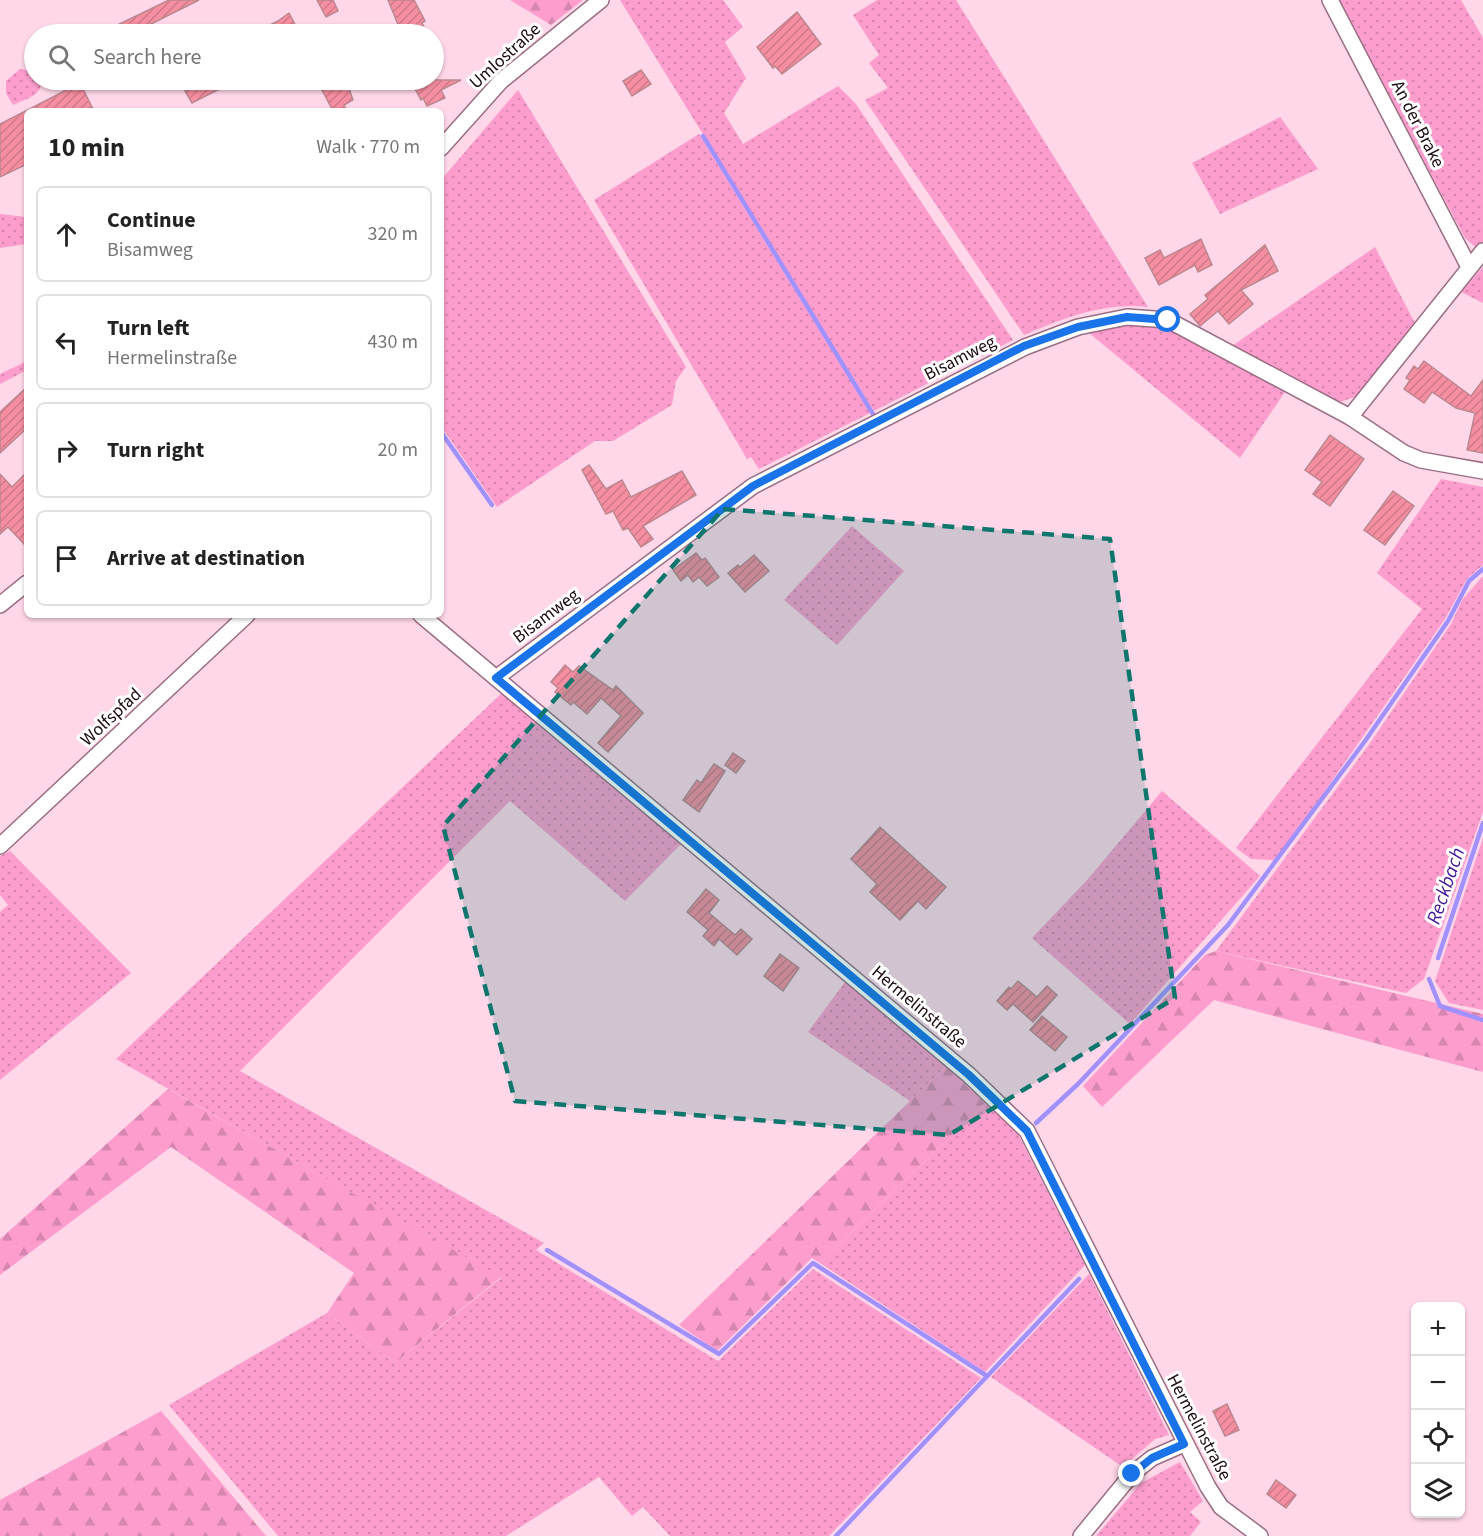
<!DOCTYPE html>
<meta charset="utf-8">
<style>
:root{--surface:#fff;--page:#f2f2f2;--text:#222;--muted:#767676;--line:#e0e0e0}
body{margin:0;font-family:"Source Sans 3",sans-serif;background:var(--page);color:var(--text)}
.controls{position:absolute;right:18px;bottom:18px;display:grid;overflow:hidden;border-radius:9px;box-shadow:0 2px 4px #0004}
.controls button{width:54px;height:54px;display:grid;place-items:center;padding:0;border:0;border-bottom:2px solid var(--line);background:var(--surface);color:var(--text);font:30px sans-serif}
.stop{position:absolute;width:18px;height:18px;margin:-14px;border:4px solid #1a73e8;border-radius:50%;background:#fff}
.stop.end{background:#1a73e8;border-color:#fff;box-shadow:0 2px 6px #0008}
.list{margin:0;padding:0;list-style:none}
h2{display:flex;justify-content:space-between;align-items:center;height:78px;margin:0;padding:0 24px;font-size:26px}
h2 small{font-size:20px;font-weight:400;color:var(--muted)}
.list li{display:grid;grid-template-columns:39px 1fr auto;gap:18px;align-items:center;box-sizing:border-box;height:96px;margin:0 12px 12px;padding:0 12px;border:2px solid var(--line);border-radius:9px}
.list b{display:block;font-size:22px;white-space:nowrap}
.list p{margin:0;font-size:20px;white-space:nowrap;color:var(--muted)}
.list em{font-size:20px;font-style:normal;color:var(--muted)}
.icon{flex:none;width:33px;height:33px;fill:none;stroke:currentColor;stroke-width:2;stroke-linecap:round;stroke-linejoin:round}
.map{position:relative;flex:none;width:1483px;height:1536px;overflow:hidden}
.search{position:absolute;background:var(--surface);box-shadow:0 2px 4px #0004;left:24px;top:24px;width:420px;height:66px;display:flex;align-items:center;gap:15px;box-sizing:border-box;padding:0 21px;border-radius:33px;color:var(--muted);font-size:22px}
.panel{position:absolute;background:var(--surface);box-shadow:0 2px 4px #0004;left:24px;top:108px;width:420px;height:510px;border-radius:9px}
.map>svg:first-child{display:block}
</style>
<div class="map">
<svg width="1483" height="1536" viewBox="0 0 1483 1536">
<defs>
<pattern id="grass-dots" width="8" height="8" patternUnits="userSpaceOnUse" patternTransform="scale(1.5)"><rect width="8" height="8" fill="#fc9dcd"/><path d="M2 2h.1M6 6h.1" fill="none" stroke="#d786af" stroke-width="1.8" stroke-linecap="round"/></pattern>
<pattern id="forest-firs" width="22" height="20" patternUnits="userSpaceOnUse" patternTransform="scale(1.5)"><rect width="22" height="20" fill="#fc9dcd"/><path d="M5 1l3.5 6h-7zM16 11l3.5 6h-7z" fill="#d786af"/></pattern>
<pattern id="building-hatch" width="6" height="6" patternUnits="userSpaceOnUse" patternTransform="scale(1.5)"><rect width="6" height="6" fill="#f58ea1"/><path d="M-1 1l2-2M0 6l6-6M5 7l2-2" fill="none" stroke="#d1798a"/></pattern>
</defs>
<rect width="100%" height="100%" fill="#ffd7e9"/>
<g fill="url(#grass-dots)">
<path d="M 620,0 L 723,0 L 743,27 L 725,42 L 746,78 L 724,113 L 743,144 L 838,86 L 856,104 L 1013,340 L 874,411 Z"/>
<path d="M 877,0 L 956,0 L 1148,307 C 1104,302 1064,318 1024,335 L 865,100 L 888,88 L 869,63 L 879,55 L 853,15 Z"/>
<path d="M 1338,0 L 1461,0 L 1483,38 L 1483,254 L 1465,238 Z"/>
<path d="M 20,69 L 34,71 L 34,80 L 41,80 C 43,96 25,99 13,105 L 6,93 L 6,81 Z"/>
<path d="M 518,90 L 686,367 L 676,381 L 672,405 L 613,441 L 595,441 L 497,507 L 441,426 L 441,180 Z"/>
<path d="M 1280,117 L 1318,169 L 1220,214 L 1192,163 Z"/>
<path d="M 699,134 L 870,413 L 759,469 L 751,457 L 747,459 L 594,200 Z"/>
<path d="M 0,214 L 27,217 L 27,244 L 0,248 Z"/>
<path d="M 1375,247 L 1415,323 L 1361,395 L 1340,402 L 1232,346 Z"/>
<path d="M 1483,267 L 1483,303 L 1461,292 Z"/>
<path d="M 1132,324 L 1166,326 L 1287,389 L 1240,458 L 1088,332 Z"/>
<path d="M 27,361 L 27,370 L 0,384 L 0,374 Z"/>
<path d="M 1441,479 L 1483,487 L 1483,565 L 1467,579 L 1445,619 L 1283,851 L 1273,860 L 1251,859 L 1236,848 L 1422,609 L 1377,573 Z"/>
<path d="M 852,526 L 904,571 L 837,645 L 784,600 Z"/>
<path d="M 1483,576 L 1483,812 L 1424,979 L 1406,993 L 1216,951 L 1368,746 L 1451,624 L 1462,600 Z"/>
<path d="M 503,692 L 682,843 L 625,901 L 510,801 L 240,1071 L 544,1243 L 536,1250 L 718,1361 L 813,1269 L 981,1378 L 829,1536 L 670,1536 L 643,1507 L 632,1516 L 599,1477 L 506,1536 L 278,1536 L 169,1405 L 327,1313 L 395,1363 L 501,1278 L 116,1059 Z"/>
<path d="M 1162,791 L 1260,876 L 1130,1024 L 1032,938 L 1088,879 Z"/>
<path d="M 1483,838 L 1483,1010 L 1449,1003 L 1435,981 Z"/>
<path d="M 10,851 L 131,973 L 0,1080 L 0,912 L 8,905 L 0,895 L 0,856 Z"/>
<path d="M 845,982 L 946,1066 L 910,1101 L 808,1032 Z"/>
<path d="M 985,1103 L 1016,1130 L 1085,1265 L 985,1372 L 820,1263 Z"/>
<path d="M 1089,1274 L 1169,1435 L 1155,1439 L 1123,1467 L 991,1377 Z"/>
<path d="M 1180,1462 L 1203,1501 L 1190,1512 L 1201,1522 L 1190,1536 L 1096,1536 L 1141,1483 Z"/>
</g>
<g fill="url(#forest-firs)">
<path d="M 510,0 L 583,0 L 551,25 Z"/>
<path d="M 1216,951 L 1483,1014 L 1483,1072 L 1214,1000 L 1102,1107 L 1083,1086 L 1205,955 Z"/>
<path d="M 946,1066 L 985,1103 L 820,1263 L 812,1258 L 717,1351 L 679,1325 Z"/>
<path d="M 168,1089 L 501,1277 L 395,1363 L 327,1313 L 354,1273 L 171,1147 L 0,1275 L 0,1239 Z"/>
<path d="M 161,1411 L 266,1536 L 0,1536 L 0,1500 Z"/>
</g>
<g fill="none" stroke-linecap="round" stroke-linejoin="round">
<g stroke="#a191ff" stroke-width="4.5">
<path d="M 703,136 L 873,414"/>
<path d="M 441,432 L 492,505"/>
<path d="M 1438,958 L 1483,823"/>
<path d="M 1429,979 L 1440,1006 L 1483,1020"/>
<path d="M 1036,1123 L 1078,1084 L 1228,925 L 1365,741 L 1448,621 L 1469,581 L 1483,569"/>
<path d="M 547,1250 L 719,1354 L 813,1263 L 987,1376"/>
<path d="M 836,1536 L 1079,1279"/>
</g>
</g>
<g fill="url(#building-hatch)" stroke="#bb8890" stroke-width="1.5">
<path d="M 169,0 L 199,0 L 131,34 L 99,34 Z"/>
<path d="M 317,0 L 333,0 L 338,11 L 326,17 Z"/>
<path d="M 388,0 L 414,0 L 425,21 L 422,23 L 426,31 L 419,34 L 402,34 Z"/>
<path d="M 797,12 L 821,44 L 782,74 L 775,66 L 773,68 L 757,47 Z"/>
<path d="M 289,13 L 300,34 L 252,34 L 278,21 Z"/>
<path d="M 641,70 L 651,84 L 632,96 L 623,81 Z"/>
<path d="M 207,80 L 237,80 L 192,103 L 185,91 Z"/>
<path d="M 320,80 L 346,80 L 353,100 L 344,105 L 347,111 L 333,111 L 321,88 L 324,86 Z"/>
<path d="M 414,80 L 461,80 L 441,90 L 445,98 L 427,106 L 423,98 L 421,100 L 413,85 L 416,83 Z"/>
<path d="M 80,83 L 94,111 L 27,111 L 27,164 L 0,177 L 0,124 Z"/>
<path d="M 1201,239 L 1212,265 L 1198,272 L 1195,265 L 1159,285 L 1145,258 L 1160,250 L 1164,258 Z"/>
<path d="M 1265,245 L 1278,271 L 1241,290 L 1253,304 L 1229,324 L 1218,311 L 1200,326 L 1190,314 L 1208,299 L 1205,295 Z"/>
<path d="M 1424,361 L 1471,396 L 1483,380 L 1483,453 L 1467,450 L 1475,413 L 1456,408 L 1432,392 L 1424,403 L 1404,389 L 1410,380 L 1406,378 L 1414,366 L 1418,369 Z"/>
<path d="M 27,387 L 27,428 L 0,453 L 0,412 Z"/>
<path d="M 1330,435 L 1364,459 L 1330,506 L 1313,494 L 1322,482 L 1305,470 Z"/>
<path d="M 589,465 L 606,489 L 622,480 L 631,497 L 682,471 L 696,495 L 643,526 L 653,539 L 641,547 L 628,528 L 623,530 L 613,511 L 606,514 L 582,470 Z"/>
<path d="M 27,472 L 27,547 L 8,527 L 0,534 L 0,474 L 12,487 Z"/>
<path d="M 1393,491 L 1414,506 L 1385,545 L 1364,530 Z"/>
<path d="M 696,553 L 702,560 L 705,558 L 719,577 L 707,586 L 699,577 L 693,582 L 688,575 L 681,581 L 673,570 Z"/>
<path d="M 754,555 L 769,571 L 745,592 L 728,573 L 738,565 L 740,567 Z"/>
<path d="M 565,665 L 573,672 L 579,666 L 613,690 L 616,686 L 643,713 L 608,752 L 598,743 L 621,716 L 601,698 L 587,714 L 573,702 L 571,705 L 555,692 L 558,688 L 551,682 Z"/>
<path d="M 733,753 L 745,761 L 736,773 L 725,765 Z"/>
<path d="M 714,764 L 725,771 L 699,812 L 683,800 L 697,780 L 701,783 Z"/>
<path d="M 880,827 L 946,887 L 926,909 L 918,901 L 900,920 L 870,892 L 877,884 L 851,859 Z"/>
<path d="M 706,889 L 719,900 L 709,913 L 735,935 L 741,929 L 752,939 L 737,955 L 719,939 L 714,946 L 703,936 L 708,930 L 687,912 Z"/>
<path d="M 780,954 L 799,968 L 783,991 L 764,976 Z"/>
<path d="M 1018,981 L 1037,997 L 1047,986 L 1057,995 L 1033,1022 L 1013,1004 L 1007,1010 L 997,1001 L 1009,987 L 1011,989 Z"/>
<path d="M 1042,1016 L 1067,1037 L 1055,1051 L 1030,1030 Z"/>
<path d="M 1227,1404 L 1239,1430 L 1225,1436 L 1213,1411 Z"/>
<path d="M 1276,1480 L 1296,1495 L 1286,1508 L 1267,1494 Z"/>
</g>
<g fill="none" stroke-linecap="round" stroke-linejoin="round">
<defs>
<g id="minor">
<path d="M 1330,0 L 1469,267"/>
<path d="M 441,148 L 501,81 L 601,0"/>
<path d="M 1350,417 L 1483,251"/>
<path d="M 0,605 L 27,583"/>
<path d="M 421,615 L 969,1075 L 1027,1131 L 1208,1487 L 1221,1507 L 1260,1536"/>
<path d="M 496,678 L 753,486 L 1025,347 L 1078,327 L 1127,317 L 1168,320 L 1350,417 L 1404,453 L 1421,460 L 1483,471"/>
<path d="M 0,846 L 247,615"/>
<path d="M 1081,1536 L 1132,1474 L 1152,1458 L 1184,1444"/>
</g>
</defs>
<use href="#minor" stroke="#9a6e83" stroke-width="18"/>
<use href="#minor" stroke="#fff" stroke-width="15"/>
</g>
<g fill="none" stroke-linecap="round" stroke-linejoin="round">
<path stroke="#1a73e8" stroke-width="8" d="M 1132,1474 L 1152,1458 L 1184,1444 L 1027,1131 L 969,1075 L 496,678 L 753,486 L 1024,346 L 1078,327 L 1127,317 L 1168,320"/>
</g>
<path fill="#0f766e" fill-opacity="0.2" stroke="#0f766e" stroke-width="4.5" stroke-dasharray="12 8" stroke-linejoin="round" d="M 723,509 L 1110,539 L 1175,998 L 949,1135 L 515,1101 L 443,826 Z"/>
<g text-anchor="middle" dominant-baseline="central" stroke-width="6" stroke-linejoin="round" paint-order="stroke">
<g font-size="18" fill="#1a0a12" stroke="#fff">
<text transform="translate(505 56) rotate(-42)">Umlostraße</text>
<text transform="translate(1418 124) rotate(63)">An der Brake</text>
<text transform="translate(960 358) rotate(-27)">Bisamweg</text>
<text transform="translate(546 616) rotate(-37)">Bisamweg</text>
<text transform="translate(111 717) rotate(-43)">Wolfspfad</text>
<text transform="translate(919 1007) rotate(40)">Hermelinstraße</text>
<text transform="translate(1199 1427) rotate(62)">Hermelinstraße</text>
</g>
<g font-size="20" font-style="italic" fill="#421698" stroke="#fff">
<text transform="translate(1446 886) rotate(-71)">Reckbach</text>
</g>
</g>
</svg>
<div class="controls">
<button>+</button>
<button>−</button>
<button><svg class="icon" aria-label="locate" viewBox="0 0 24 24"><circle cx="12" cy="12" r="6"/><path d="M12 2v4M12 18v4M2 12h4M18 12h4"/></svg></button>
<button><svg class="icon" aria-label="layers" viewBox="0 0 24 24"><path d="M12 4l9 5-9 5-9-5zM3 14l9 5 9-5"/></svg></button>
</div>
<div class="stop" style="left:1168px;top:320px"></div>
<div class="stop end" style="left:1132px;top:1474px"></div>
<div class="search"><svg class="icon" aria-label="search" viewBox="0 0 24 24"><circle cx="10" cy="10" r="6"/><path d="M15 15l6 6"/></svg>Search here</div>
<section class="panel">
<h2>10 min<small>Walk · 770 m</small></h2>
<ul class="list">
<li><svg class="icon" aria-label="ahead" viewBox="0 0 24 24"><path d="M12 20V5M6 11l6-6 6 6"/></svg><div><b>Continue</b><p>Bisamweg</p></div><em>320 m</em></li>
<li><svg class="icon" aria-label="left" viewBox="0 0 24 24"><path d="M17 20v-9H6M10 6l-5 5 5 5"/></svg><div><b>Turn left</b><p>Hermelinstraße</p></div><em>430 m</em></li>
<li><svg class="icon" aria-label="right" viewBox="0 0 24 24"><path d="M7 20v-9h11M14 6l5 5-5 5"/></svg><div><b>Turn right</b></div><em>20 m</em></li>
<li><svg class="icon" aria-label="arrive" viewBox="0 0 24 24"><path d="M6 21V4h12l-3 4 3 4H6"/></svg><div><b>Arrive at destination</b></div></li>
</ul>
</section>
</div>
